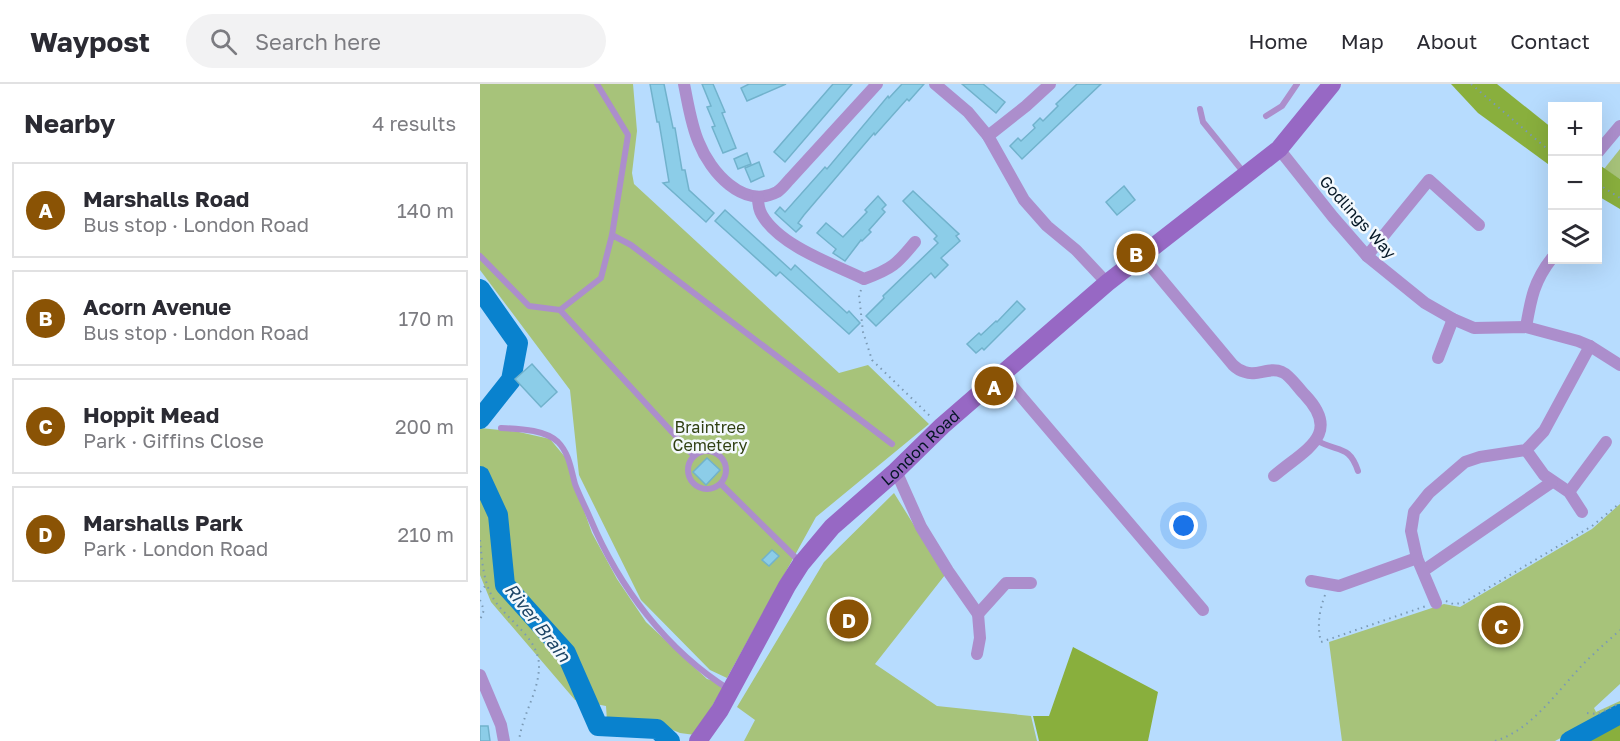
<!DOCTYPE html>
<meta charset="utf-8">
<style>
:root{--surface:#fff;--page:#f2f2f3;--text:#2b2b33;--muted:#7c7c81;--line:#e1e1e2;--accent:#8a5305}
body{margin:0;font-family:"Golos Text",sans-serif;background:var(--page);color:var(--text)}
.controls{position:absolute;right:18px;top:18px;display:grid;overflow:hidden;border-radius:0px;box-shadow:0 6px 24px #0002}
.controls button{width:54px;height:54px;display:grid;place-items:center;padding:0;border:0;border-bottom:2px solid var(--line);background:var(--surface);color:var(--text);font:30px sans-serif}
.you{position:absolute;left:704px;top:442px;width:21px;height:21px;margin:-15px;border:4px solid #fff;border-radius:50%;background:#1a73e8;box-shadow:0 0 0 9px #1a73e833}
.badge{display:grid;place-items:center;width:39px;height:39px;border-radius:50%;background:var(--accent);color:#fff;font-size:20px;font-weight:700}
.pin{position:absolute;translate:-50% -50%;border:3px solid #fff;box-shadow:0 2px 6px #0006}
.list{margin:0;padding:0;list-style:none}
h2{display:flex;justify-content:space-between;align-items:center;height:78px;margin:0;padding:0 24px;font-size:26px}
h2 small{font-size:20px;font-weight:400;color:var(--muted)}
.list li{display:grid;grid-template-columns:39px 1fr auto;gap:18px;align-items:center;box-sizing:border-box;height:96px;margin:0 12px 12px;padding:0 12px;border:2px solid var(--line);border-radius:0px}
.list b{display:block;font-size:22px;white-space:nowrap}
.list p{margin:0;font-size:20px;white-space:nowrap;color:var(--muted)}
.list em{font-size:20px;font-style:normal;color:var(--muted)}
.icon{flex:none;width:33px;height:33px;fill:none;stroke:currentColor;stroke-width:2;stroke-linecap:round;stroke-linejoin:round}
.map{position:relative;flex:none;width:1140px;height:657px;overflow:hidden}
header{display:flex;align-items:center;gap:36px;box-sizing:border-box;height:84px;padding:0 30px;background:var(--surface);border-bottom:2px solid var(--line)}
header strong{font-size:28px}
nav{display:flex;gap:33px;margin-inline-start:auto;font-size:21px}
.search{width:420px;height:54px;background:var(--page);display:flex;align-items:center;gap:15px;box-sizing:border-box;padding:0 21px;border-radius:33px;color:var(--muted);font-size:22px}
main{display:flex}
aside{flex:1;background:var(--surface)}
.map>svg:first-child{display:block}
</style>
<header>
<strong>Waypost</strong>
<div class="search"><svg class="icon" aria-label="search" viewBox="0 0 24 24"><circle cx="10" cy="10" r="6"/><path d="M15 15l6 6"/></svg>Search here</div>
<nav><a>Home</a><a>Map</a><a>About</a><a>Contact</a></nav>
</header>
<main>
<aside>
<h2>Nearby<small>4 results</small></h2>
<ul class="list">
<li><span class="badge">A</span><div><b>Marshalls Road</b><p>Bus stop · London Road</p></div><em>140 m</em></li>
<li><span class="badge">B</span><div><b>Acorn Avenue</b><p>Bus stop · London Road</p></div><em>170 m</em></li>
<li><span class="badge">C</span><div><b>Hoppit Mead</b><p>Park · Giffins Close</p></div><em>200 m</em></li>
<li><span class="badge">D</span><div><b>Marshalls Park</b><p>Park · London Road</p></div><em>210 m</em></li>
</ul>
</aside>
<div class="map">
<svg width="1140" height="657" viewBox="0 0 1140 657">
<rect width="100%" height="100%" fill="#b7dcfe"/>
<g fill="#a7c37a">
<path d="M 0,0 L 153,0 L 157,47 L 152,89 L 154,100 L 359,289 L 388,281 L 449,340 L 336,433 L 247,594 L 230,586 L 161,516 L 99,391 L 90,306 L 0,186 Z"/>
<path d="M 1140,65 L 1140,95 L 1124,85 Z"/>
<path d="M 0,344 L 39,348 L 70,355 L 85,373 L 112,449 L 137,495 L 166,538 L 227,595 L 245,600 L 215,651 L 200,649 L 176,639 L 127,637 L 126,622 L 95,616 L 11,518 L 0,491 Z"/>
<path d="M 414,409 L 465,491 L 395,580 L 457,622 L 551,632 L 557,657 L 264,657 L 275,636 L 257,623 L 344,478 Z"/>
<path d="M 1140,420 L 1140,600 L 1114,624 L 1116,628 L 1140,617 L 1140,622 L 1075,657 L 862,657 L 849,558 L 964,520 L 980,523 L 1112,445 Z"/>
</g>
<g fill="#89af3d">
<path d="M 971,0 L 1017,0 L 1072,44 L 1072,83 L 998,29 Z"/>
<path d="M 1118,80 L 1140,95 L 1140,125 L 1118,112 Z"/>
<path d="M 593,563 L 678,608 L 668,657 L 559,657 L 553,632 L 569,632 Z"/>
<path d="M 1140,634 L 1140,657 L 1097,657 Z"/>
</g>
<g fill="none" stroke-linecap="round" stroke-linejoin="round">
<g stroke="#0982ce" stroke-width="20">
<path d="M 0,205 L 38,259 L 31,296 L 0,335"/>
<path d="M 0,392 L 18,431 L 25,501 L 86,569 L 118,642 L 177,645 L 190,657"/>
<path d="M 1090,657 L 1140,630"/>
</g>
</g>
<g fill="#8ccde8" stroke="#71b2cc" stroke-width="1.5">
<path d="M 170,0 L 184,0 L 193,44 L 195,44 L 202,86 L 205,86 L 209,106 L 234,129 L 226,138 L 183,99 L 189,98 L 179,38 L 177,38 Z"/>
<path d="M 222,0 L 233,0 L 245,28 L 242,29 L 256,64 L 243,69 L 232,43 L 235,42 L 227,23 L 231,22 Z"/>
<path d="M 269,0 L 306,0 L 267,17 L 261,4 Z"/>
<path d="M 353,0 L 372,0 L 305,78 L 294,68 Z"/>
<path d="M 422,0 L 444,0 L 429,17 L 427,15 L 395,51 L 394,49 L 324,131 L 318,139 L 322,142 L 316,148 L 295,129 L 300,123 L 305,128 L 345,83 L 347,85 L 408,12 L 409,14 Z"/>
<path d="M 482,0 L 503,0 L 525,18 L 516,29 Z"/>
<path d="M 597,0 L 621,0 L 542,75 L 530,62 L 538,54 L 541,57 L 555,44 L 553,41 L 560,34 L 563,37 L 578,22 L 576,20 Z"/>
<path d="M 267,69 L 271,80 L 258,85 L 254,75 Z"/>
<path d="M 279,78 L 284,92 L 271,98 L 265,84 Z"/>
<path d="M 644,102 L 655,116 L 637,131 L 626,118 Z"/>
<path d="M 433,107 L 479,150 L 476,152 L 480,157 L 461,174 L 468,181 L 455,194 L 451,189 L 396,242 L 386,232 L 404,214 L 403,212 L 458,159 L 454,155 L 457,152 L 423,117 Z"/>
<path d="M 398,112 L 406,121 L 402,125 L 405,128 L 389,146 L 391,148 L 382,157 L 381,156 L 365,177 L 353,169 L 356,165 L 337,149 L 346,139 L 363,153 L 387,128 L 385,126 Z"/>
<path d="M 245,126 L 311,186 L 315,181 L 367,229 L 369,227 L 380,239 L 369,250 L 300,188 L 296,192 L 235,137 Z"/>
<path d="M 537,217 L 545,225 L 504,266 L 502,264 L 496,269 L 487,260 L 499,249 L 501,251 L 516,237 L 517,238 Z"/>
<path d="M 52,280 L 77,308 L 61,323 L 35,295 Z"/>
<path d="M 227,374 L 240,386 L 226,401 L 213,388 Z"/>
<path d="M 292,466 L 299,472 L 289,482 L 282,476 Z"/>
<path d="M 0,642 L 8,642 L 10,657 L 0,657 Z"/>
</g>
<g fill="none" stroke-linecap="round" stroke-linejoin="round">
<g stroke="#7b9ab5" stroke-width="2" stroke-dasharray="1.5 4.5" stroke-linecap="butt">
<path d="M 991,0 L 1072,69"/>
<path d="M 1118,100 L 1140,114"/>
<path d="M 381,206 L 379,211 L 383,248 L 392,276 L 451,333"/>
<path d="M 0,456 C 2,476 3,497 13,514 C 26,536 59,553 59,582 C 59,608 42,631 39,657"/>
<path d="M 0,508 L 6,501"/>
<path d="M 845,511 C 839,528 837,541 841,558 L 946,522"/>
<path d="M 0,516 L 4,526 L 0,536"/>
<path d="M 966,517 L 973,520 L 983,519 L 1112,442 L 1140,419"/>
<path d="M 1107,629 L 1118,630 L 1140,619"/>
<path d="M 1015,657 C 1049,647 1073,613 1096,588 C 1109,573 1125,560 1140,546"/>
</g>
<g stroke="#ac8ecc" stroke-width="6">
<path d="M 720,25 L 723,38 L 765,90"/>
<path d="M 786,32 L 802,22 L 817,0"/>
<path d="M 132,151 L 151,161 L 412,360"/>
<path d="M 0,172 L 49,222 L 80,226 L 214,372"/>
<path d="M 80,226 L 121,194 L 132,151 L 148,51 L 117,0"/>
<path d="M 21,344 C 38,345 64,345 78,358 C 89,369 91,385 95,400 C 99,411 105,422 110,434 C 139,503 186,566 250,606"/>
<path d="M 836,356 C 858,369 869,360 878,387"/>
<circle cx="227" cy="386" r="19"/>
<path d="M 241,400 L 321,479"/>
</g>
<g stroke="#ac8ecc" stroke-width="12">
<path d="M 204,0 C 208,19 211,41 219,59 C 230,87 263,126 297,108 C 302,105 306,99 310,95 L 397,0"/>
<path d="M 455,0 L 488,28 L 508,52 L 544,116 L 567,142 L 596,166 L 627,199"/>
<path d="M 508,52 L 546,22 L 570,0"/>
<path d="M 799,65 L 853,133 L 887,172 L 945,219 L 973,235 L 994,244 L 1046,243 L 1098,257 L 1110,262 L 1140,281"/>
<path d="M 1118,68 L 1140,42"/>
<path d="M 278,113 C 278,119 279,126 282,131 C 300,162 353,180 384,195 C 412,185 417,180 435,158"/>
<path d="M 662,172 L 753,281 C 756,284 761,287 765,288 C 777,293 789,282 802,288 C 810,291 818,304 825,311 C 863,351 824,366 794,392"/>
<path d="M 887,172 L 949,96 L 999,141"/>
<path d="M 1046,243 C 1051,214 1054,197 1072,174"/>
<path d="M 958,274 L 973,235"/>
<path d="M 522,290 L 723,526"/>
<path d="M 1046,366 L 1064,391 L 1089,408 L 1102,428"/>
<path d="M 416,387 L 441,443 L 468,487 L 498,530 L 500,554 L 497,570"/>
<path d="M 1089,408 L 1126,358"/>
<path d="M 943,487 L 1072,398"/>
<path d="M 831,497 L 859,502 L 937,474"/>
<path d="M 956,519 L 937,474 L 931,447 L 934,428 L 949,409 L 985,378 L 1000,373 L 1046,366 L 1064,347 L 1110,262"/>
<path d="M 498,530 L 526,499 L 551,499"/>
<path d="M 0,591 L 21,641 L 24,657"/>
</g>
<path stroke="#9768c4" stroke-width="18" id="s1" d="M 218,657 L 240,626 L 307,502 L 321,480 L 352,443 L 416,387 L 462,342 L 627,199 L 799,65 L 852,0"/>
</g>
<g text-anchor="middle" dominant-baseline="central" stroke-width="5" stroke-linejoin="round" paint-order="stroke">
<g font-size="16" fill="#051725" stroke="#f4f9fd">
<text transform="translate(878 133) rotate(48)">Godlings Way</text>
<text stroke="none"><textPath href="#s1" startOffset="372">London Road</textPath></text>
</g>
<g font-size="16" fill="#304012" stroke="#f4f9fd">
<text x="230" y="343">Braintree<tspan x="230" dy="18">Cemetery</tspan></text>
</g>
<g font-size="18" font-style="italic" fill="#1e4566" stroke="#f4f9fd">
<text transform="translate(58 538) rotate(52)">River Brain</text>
</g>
</g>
</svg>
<div class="controls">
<button>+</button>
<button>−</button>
<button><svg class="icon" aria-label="layers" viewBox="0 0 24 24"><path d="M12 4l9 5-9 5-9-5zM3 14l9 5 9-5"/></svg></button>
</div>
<div class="you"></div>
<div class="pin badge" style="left:514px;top:302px">A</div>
<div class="pin badge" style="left:656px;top:169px">B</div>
<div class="pin badge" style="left:1021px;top:541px">C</div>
<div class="pin badge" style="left:369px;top:535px">D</div>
</div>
</main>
